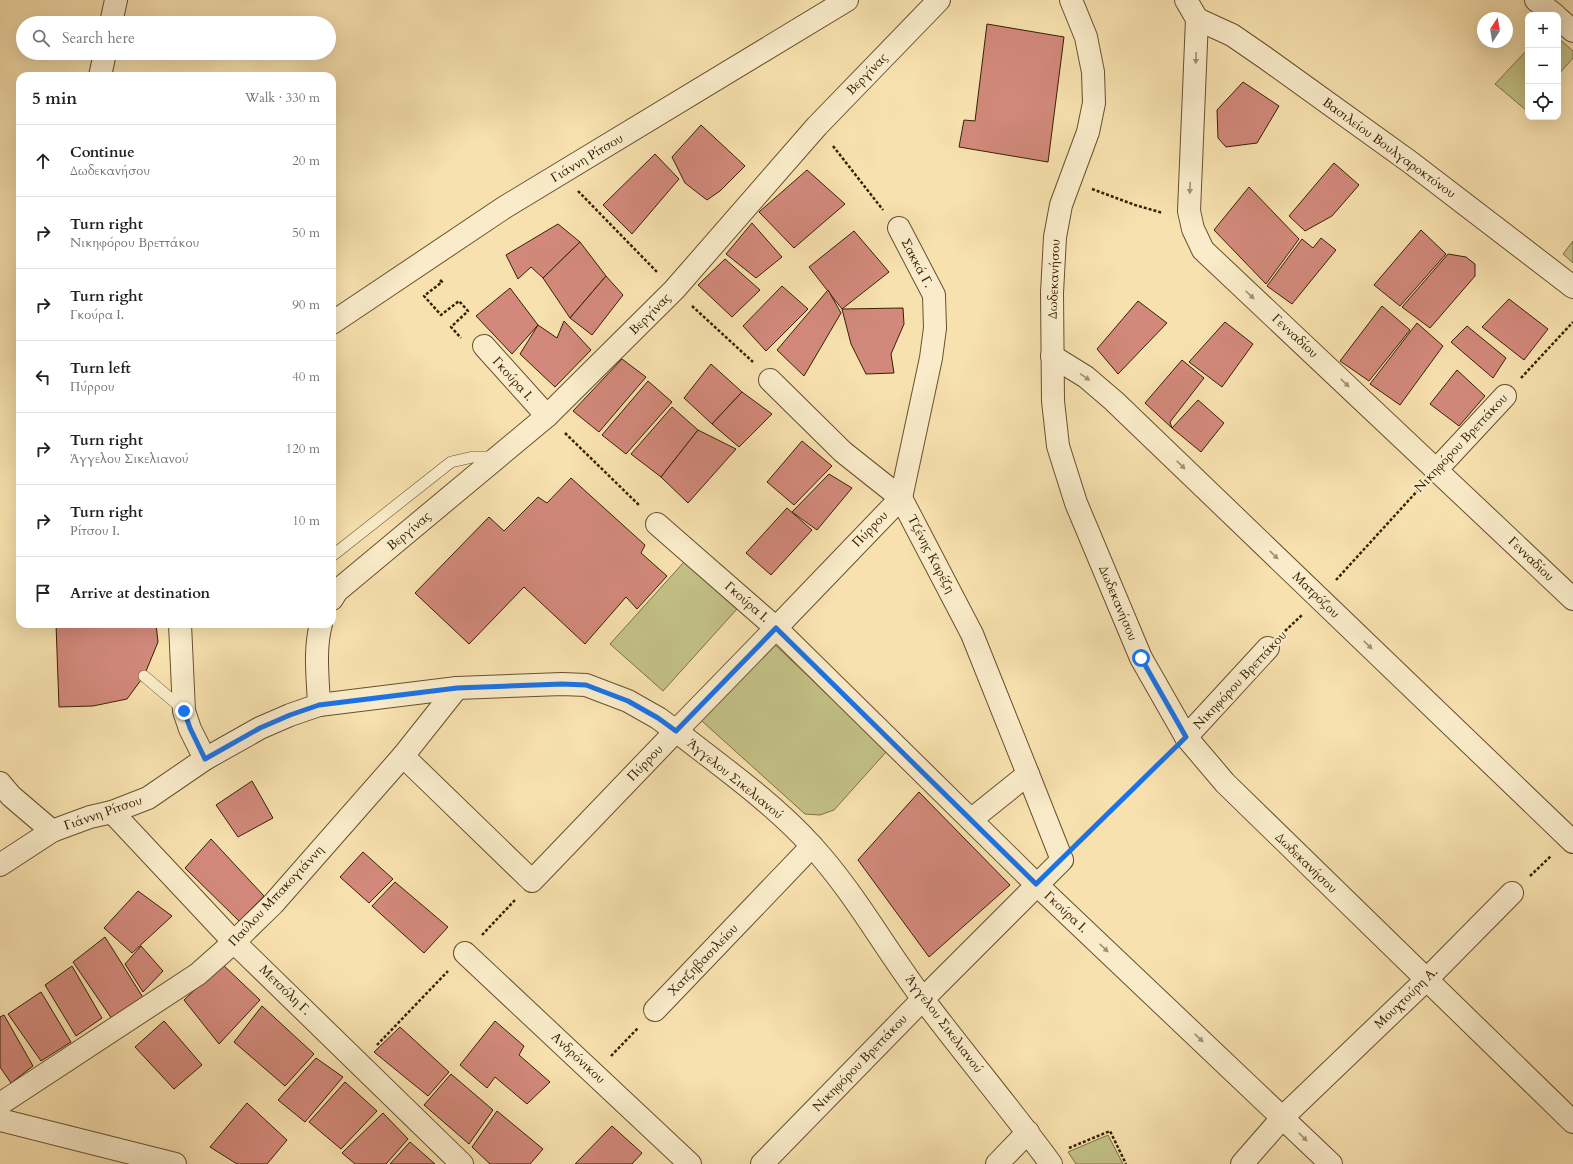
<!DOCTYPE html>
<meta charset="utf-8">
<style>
:root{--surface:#fff;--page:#f2f2f2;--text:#202124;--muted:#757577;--line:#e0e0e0}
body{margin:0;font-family:Cardo,serif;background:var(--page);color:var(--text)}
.controls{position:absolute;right:12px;top:12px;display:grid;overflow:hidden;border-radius:8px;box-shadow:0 4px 16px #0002}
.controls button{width:36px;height:36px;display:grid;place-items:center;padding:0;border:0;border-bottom:1px solid var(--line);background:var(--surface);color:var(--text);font:20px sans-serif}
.compass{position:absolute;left:1477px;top:12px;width:36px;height:36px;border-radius:50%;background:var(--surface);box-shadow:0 4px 16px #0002;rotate:12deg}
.stop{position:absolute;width:12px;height:12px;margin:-9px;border:3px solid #1a73e8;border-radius:50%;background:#fff}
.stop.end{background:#1a73e8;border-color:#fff;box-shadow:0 1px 4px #0008}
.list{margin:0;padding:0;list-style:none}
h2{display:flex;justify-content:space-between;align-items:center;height:52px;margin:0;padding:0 16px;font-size:17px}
h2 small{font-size:13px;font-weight:400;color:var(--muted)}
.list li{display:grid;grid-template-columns:26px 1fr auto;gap:12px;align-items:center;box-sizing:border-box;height:72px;padding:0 16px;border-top:1px solid var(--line)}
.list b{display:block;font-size:15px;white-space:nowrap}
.list p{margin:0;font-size:13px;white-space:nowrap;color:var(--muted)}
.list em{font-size:13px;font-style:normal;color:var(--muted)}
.icon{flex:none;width:22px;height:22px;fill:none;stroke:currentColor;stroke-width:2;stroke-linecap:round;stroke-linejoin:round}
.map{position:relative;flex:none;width:1573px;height:1164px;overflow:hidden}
.search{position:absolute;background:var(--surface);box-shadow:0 4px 16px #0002;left:16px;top:16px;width:320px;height:44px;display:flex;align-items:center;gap:10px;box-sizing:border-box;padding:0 14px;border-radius:22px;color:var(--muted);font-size:15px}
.panel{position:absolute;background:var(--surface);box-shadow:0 4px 16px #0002;left:16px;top:72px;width:320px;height:556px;border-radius:12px}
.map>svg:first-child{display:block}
</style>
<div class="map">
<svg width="1573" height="1164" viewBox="0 0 1573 1164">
<rect width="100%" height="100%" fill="#f7e1ae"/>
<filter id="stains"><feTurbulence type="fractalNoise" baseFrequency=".005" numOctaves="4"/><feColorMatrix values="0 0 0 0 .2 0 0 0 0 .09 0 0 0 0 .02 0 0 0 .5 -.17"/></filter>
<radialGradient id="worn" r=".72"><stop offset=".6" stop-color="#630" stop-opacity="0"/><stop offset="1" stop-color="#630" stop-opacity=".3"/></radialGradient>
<g fill="#c3c186" stroke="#7e7045">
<path d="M 1558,38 L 1573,51 L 1573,58 L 1558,75 Z"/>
<path d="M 1528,49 L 1528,108 L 1526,110 L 1495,84 Z"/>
<path d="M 1573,241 L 1573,263 L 1563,254 Z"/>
<path d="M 684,562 L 737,609 L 663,691 L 610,644 Z"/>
<path d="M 771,641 L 887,751 L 834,810 L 820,815 L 805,814 L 693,713 Z"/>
<path d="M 1108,1135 L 1123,1164 L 1076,1164 L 1068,1152 Z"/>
</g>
<g fill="#d2897b" stroke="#382004">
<path d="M 987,24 L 1064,37 L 1048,162 L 959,147 L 964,120 L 975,121 Z"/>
<path d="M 1243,82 L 1279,106 L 1257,143 L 1226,147 L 1218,138 L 1217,110 Z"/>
<path d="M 701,125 L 745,166 L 720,191 L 707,200 L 685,183 L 672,157 Z"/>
<path d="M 655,154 L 679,179 L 632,234 L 603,205 Z"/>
<path d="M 1334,163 L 1359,185 L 1332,216 L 1305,231 L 1289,216 Z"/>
<path d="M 807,170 L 845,204 L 794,248 L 759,212 Z"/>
<path d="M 1249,187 L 1299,239 L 1266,284 L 1214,230 Z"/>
<path d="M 752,223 L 782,257 L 756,278 L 726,254 Z"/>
<path d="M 558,224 L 580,242 L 543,278 L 531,267 L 518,279 L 506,255 Z"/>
<path d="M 1421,230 L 1446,254 L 1400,306 L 1374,285 Z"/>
<path d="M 854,231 L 889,272 L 842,309 L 809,267 Z"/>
<path d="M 1321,238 L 1336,250 L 1292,304 L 1267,286 L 1302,239 L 1313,248 Z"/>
<path d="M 580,242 L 606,276 L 570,318 L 543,278 Z"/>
<path d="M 1448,254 L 1466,257 L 1475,264 L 1475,276 L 1430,328 L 1402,307 Z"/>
<path d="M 725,259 L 760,290 L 732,317 L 698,285 Z"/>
<path d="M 606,276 L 623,295 L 592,335 L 570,318 Z"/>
<path d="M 782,286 L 808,309 L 766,351 L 743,326 Z"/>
<path d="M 510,288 L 538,325 L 512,354 L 476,316 Z"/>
<path d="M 828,290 L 841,313 L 804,376 L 777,350 Z"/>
<path d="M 1509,299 L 1548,329 L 1524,360 L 1482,327 Z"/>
<path d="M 1138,301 L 1167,323 L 1118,374 L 1097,349 Z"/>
<path d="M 1382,306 L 1410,330 L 1369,381 L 1340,361 Z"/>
<path d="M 903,308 L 904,324 L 891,354 L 894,373 L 866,374 L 851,344 L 842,309 Z"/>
<path d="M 564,321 L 591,350 L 555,387 L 520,354 L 538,325 L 557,338 Z"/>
<path d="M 1225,322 L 1253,344 L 1222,387 L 1189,362 Z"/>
<path d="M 1417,323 L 1443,346 L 1400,405 L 1370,384 Z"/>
<path d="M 1467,326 L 1506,358 L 1493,378 L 1451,342 Z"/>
<path d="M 622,359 L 646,377 L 599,432 L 573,411 Z"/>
<path d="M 1182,360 L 1204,378 L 1170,422 L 1172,428 L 1145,403 Z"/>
<path d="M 711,364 L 742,392 L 712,424 L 684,398 Z"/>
<path d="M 1457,370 L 1485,396 L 1459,426 L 1430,404 Z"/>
<path d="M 648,381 L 672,402 L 626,454 L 602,435 Z"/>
<path d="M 742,392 L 772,414 L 739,447 L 712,424 Z"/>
<path d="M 1198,400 L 1224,423 L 1201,452 L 1172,428 Z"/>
<path d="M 672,407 L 698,430 L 661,477 L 631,454 Z"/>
<path d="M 698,430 L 736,449 L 688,503 L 661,477 Z"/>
<path d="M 802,441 L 832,466 L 794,505 L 767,482 Z"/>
<path d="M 829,474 L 852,488 L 817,530 L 792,512 Z"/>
<path d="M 571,478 L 645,545 L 641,553 L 667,576 L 637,609 L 626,597 L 585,644 L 524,587 L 469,644 L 415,593 L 489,517 L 504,531 L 538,497 L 547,503 Z"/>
<path d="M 787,508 L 812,530 L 771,575 L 746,553 Z"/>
<path d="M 56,624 L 156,624 L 158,642 L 144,676 L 127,699 L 93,706 L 59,707 Z"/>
<path d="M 252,781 L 273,818 L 238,837 L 216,805 Z"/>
<path d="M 919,792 L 1010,885 L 929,957 L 858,860 Z"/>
<path d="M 211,839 L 264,896 L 239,921 L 185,868 Z"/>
<path d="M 363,852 L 393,879 L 369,903 L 340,877 Z"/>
<path d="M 395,882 L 448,927 L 424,953 L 372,906 Z"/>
<path d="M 138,891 L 172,916 L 132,953 L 104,928 Z"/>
<path d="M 105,937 L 144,999 L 112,1019 L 73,962 Z"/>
<path d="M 141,946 L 163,971 L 143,992 L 125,964 Z"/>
<path d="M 222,964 L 260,1000 L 219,1044 L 184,1000 Z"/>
<path d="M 72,966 L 102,1018 L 76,1036 L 45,985 Z"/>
<path d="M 41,992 L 71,1042 L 41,1061 L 8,1014 Z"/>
<path d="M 262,1006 L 314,1054 L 285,1086 L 234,1042 Z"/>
<path d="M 4,1015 L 33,1066 L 11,1083 L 0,1067 L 0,1017 Z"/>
<path d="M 164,1021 L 202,1065 L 174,1089 L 135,1047 Z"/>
<path d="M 495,1021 L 524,1046 L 519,1055 L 550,1082 L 527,1104 L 495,1077 L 487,1088 L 460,1065 Z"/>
<path d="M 400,1027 L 449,1072 L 428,1096 L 374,1052 Z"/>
<path d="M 316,1058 L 343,1077 L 305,1122 L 278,1100 Z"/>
<path d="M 451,1074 L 493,1110 L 469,1144 L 424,1105 Z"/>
<path d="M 345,1082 L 377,1111 L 341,1149 L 309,1122 Z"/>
<path d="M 247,1103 L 287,1140 L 267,1164 L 237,1164 L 210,1147 Z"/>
<path d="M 497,1111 L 543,1149 L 530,1164 L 490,1164 L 472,1147 Z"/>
<path d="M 383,1113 L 408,1139 L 386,1164 L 355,1164 L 342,1153 Z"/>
<path d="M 612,1126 L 642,1153 L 632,1164 L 575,1164 Z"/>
<path d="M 410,1142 L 435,1164 L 390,1164 Z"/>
</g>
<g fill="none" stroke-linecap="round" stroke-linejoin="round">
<defs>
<g id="service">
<path d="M 332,556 L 451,462 L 473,457 L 496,457"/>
<path d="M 144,676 L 184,710"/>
</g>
<g id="minor">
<path d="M 1071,0 L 1086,37 L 1093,72 L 1094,103 L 1088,132 L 1061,205 L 1055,237 L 1052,293 L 1053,401 L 1058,446 L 1076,503 L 1141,658 L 1186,737 L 1225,783 L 1573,1122"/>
<path d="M 1186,0 L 1197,19 L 1189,211 L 1193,229 L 1203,250 L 1573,599"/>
<path d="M 1536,0 L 1555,15"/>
<path d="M 1558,18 L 1573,31"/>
<path d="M 1197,19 L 1232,35 L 1264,57 L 1410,162 L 1573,287"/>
<path d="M 111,23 L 116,0"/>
<path d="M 100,76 L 105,53"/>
<path d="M 332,323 L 505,207 L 847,0"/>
<path d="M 484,346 L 547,416"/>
<path d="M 1052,356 L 1086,377 L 1114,401 L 1573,842"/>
<path d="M 770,380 L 843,452 L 901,498 L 972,634 L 1028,774 L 972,819"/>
<path d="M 1437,469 L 1505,396"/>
<path d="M 657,524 L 776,628 L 901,498 L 931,358 L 935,328 L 934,295 L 899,228"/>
<path d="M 332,599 L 337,591 L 547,416 L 674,290 L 817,126 L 939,0"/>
<path d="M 180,624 L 184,711 L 190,729 L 205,759"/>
<path d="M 319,705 C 318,679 314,650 321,624"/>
<path d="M 1186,737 L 1268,648"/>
<path d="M 0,783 L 11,796 L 52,831"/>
<path d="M 112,812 L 234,942 L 462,1164"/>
<path d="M 0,865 L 52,831 L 90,817 L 112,812 L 148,798 L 205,759 L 260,728 L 290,715 L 319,705 L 457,688 L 562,684 L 586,685 L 628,701 L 658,718 L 676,731 L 532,881 L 403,756"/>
<path d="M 465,953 L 690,1164"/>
<path d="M 655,1010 L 812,846"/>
<path d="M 0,1104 L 198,974 L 234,942 L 273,904 L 403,756 L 457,688"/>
<path d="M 0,1120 L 175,1164"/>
<path d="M 762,1164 L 923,999 L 1062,860 L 1028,774"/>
<path d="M 997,1164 L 1028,1132"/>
<path d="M 1242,1164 L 1283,1117 L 1426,980 L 1512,893"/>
</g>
<path id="tertiary" d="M 1051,1164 C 1010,1108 965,1055 923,999 C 885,949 855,893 812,846 C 773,803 721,766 676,731 L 776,628 L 1036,884 L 1331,1164"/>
</defs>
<use href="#service" stroke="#68502e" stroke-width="12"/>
<use href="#minor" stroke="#68502e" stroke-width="24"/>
<use href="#tertiary" stroke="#68502e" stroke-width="24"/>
<g stroke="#382004" stroke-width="2.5" stroke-dasharray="3 2" stroke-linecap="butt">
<path d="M 833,146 L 883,210"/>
<path d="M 1092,189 L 1135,205 L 1163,213"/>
<path d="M 578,191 L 657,272"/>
<path d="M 440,280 L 442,282 L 424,296 L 441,315 L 459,301 L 468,311 L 451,327 L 461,338"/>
<path d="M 692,306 L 753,362"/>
<path d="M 1521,378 L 1573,322"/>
<path d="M 565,433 L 640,506"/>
<path d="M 1336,580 L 1419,489"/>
<path d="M 1285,631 L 1302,615"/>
<path d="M 1081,841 L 1168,755"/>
<path d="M 1530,876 L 1551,856"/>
<path d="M 482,935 L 515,900"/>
<path d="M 377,1045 L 448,971"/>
<path d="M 611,1056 L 638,1028"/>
<path d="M 1069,1148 L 1110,1131 L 1126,1164"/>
</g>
<use href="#service" stroke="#faecca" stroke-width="11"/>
<use href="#minor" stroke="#faecca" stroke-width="22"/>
<use href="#tertiary" stroke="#faecca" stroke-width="22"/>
</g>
<defs><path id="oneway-solid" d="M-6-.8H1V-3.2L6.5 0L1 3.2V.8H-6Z"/></defs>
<g fill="#a39071">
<use href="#oneway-solid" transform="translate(1196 58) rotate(92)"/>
<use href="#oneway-solid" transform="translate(1190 188) rotate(92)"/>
<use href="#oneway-solid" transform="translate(1250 295) rotate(43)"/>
<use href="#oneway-solid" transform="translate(1085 377) rotate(35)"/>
<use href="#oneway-solid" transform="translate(1345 383) rotate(43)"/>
<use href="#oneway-solid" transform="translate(1181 465) rotate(44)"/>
<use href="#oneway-solid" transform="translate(1274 555) rotate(44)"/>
<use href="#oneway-solid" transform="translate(1368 645) rotate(44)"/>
<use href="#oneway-solid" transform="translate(1104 948) rotate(43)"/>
<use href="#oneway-solid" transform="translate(1199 1038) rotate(43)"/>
<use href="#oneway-solid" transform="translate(1303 1137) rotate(44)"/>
</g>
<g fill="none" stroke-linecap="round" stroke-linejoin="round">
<path stroke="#1a73e8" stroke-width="5" d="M 184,711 L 190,728 L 205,759 L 260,728 L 290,715 L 319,705 L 457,688 L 562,684 L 586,685 L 628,701 L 658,718 L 676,731 L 776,628 L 1036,884 L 1186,737 L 1141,658"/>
</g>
<g text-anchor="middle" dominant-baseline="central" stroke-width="4" stroke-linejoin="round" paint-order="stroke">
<g font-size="13" fill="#382004" stroke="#faecca">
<text transform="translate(867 74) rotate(-46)">Βεργίνας</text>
<text transform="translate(1389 148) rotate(36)">Βασιλείου Βουλγαροκτόνου</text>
<text transform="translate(587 158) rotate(-31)">Γιάννη Ρίτσου</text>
<text transform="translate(917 263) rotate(62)">Σακκά Γ.</text>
<text transform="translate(1054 279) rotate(-88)">Δωδεκανήσου</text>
<text transform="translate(650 314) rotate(-45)">Βεργίνας</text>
<text transform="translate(1295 336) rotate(43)">Γενναδίου</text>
<text transform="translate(513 379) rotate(48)">Γκούρα Ι.</text>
<text transform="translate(1461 443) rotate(-47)">Νικηφόρου Βρεττάκου</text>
<text transform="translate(870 529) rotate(-46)">Πύρρου</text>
<text transform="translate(409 531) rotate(-40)">Βεργίνας</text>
<text transform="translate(931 554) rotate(62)">Τζένης Καρέζη</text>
<text transform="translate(1531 559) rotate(44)">Γενναδίου</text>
<text transform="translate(1316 595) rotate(44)">Ματρόζου</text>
<text transform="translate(747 602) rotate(41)">Γκούρα Ι.</text>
<text transform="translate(1118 603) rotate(67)">Δωδεκανήσου</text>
<text transform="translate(1240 680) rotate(-47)">Νικηφόρου Βρεττάκου</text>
<text transform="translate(645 763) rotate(-46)">Πύρρου</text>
<text transform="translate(735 779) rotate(39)">Άγγελου Σικελιανού</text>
<text transform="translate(103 813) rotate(-19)">Γιάννη Ρίτσου</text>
<text transform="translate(1306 863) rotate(44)">Δωδεκανήσου</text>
<text transform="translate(276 896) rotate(-47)">Παύλου Μπακογιάννη</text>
<text transform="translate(1066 912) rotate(43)">Γκούρα Ι.</text>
<text transform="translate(703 960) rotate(-46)">Χατζηβασιλείου</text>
<text transform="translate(285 990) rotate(44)">Μετσόλη Γ.</text>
<text transform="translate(1406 998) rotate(-44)">Μουχτούρη Α.</text>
<text transform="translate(944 1024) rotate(53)">Άγγελου Σικελιανού</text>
<text transform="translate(578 1058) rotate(43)">Ανδρόνικου</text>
<text transform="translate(860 1063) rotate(-46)">Νικηφόρου Βρεττάκου</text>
</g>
</g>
<rect width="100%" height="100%" filter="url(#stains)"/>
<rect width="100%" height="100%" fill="url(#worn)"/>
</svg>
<div class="controls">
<button>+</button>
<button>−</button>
<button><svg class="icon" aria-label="locate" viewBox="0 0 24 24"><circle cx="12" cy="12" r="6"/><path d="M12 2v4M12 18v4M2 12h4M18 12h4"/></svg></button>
</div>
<svg class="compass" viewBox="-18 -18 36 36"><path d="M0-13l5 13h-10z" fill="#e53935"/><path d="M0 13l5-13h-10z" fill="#757577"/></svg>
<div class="stop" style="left:1141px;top:658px"></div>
<div class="stop end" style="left:184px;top:711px"></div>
<div class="search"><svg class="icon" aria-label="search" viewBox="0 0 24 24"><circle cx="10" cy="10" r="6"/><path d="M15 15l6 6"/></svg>Search here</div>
<section class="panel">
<h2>5 min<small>Walk · 330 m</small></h2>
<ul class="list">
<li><svg class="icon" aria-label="ahead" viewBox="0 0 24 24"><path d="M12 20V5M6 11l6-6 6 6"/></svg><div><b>Continue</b><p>Δωδεκανήσου</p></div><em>20 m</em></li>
<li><svg class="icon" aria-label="right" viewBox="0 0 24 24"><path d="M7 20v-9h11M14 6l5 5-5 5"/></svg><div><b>Turn right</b><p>Νικηφόρου Βρεττάκου</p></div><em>50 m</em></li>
<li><svg class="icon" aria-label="right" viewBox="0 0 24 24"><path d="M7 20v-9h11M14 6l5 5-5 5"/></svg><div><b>Turn right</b><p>Γκούρα Ι.</p></div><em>90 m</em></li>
<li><svg class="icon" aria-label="left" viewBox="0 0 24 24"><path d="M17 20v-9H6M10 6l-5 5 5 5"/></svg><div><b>Turn left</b><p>Πύρρου</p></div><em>40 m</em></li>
<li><svg class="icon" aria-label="right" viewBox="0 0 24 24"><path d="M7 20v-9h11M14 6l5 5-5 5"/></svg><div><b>Turn right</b><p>Άγγελου Σικελιανού</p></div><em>120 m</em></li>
<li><svg class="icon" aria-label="right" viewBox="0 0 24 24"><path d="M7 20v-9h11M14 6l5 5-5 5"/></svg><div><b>Turn right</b><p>Ρίτσου Ι.</p></div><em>10 m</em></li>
<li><svg class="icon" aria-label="arrive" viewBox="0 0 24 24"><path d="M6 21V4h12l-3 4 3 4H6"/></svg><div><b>Arrive at destination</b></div></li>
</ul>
</section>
</div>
